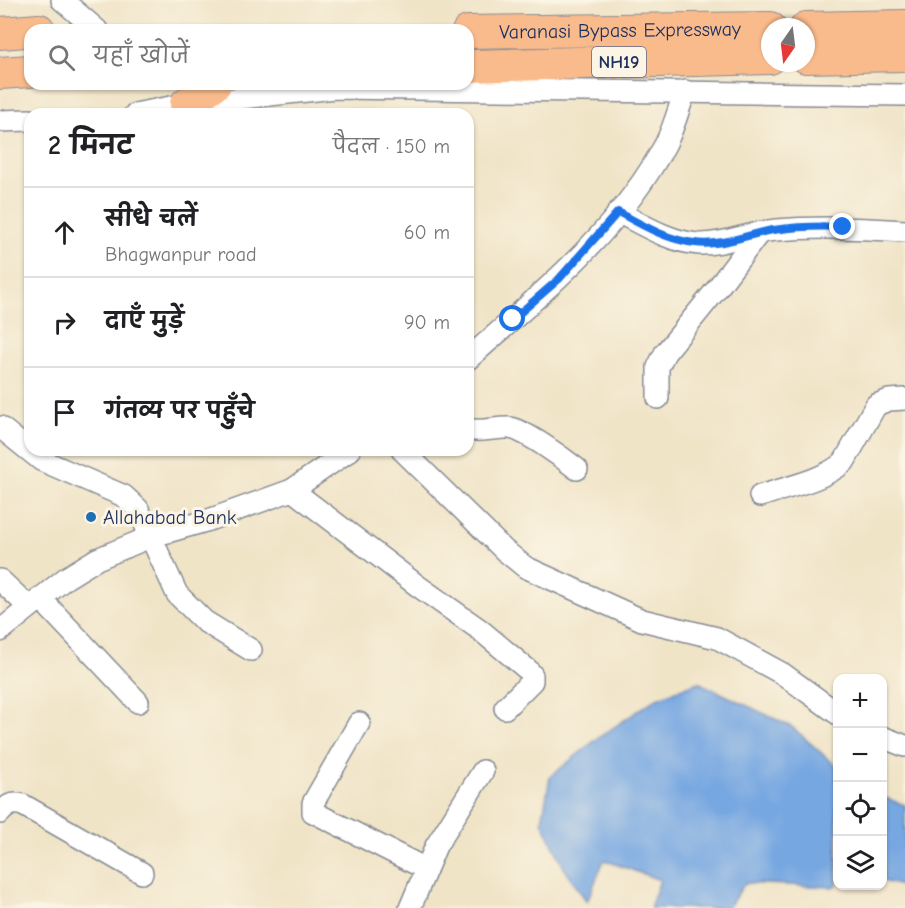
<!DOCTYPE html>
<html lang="hi">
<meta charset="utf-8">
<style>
:root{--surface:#fff;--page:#f6f6f6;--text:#202124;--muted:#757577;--line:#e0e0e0}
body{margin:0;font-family:"Comic Neue","Playpen Sans Deva",sans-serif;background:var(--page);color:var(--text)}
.controls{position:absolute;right:18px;bottom:18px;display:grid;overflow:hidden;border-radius:12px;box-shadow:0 2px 4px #0004}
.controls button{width:54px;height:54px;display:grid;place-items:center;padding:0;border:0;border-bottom:2px solid var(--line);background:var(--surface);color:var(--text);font:30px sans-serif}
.compass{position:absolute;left:761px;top:18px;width:54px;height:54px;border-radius:50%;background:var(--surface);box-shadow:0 2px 4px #0004;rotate:194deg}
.stop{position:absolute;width:18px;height:18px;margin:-14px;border:4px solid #1a73e8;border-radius:50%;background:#fff}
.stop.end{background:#1a73e8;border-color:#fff;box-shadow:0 2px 6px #0008}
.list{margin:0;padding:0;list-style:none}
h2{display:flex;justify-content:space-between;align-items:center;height:78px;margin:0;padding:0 24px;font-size:26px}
h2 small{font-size:20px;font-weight:400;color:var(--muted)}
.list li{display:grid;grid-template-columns:39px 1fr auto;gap:18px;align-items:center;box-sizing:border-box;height:90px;padding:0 24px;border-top:2px solid var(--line)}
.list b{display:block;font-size:22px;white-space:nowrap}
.list p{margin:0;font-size:20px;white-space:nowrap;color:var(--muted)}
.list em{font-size:20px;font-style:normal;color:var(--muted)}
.icon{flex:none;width:33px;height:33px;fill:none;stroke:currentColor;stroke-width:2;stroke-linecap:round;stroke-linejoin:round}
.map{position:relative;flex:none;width:905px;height:908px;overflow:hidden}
.search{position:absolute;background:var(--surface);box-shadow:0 2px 4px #0004;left:24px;top:24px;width:450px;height:66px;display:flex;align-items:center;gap:15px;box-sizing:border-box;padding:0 21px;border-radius:18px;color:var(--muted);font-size:22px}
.panel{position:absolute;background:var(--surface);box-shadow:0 2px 4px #0004;left:24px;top:108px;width:450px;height:348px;border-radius:18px}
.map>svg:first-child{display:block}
</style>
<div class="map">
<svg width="905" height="908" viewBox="0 0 905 908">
<rect width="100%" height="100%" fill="#fcf5e5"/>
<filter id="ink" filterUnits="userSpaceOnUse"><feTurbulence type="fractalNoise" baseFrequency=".0167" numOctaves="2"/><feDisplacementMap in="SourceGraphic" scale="12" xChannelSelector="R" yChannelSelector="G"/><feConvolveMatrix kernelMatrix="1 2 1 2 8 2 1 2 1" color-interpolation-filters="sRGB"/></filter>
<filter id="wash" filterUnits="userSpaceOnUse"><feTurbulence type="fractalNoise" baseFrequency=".008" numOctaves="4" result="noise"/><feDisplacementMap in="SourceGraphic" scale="24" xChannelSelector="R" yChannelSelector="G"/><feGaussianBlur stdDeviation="1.35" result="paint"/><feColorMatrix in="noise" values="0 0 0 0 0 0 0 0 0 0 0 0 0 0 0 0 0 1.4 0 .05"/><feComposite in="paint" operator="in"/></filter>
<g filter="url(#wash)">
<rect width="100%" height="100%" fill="#f0e4c7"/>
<g fill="#77a7e1" stroke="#496ba0" stroke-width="1.5">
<path d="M 698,682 L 792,727 L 837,767 L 837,885 L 832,887 L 745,883 L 728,908 L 650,908 L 660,880 L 604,860 L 587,902 L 564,868 L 542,821 L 550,777 L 598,738 L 657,698 Z"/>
<path d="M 882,797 L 905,805 L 905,887 L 883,881 Z"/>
</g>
</g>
<g filter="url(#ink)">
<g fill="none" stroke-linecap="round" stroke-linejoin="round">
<defs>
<g id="minor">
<path d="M 62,0 L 97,30"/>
<path d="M 135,114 L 186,104 L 335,88 L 905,95"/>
<path d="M 0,121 L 30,120"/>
<path d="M 618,212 C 643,225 670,242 699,244 C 725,245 750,232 776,230 C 819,226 862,228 905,231"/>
<path d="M 468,359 C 540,295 620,230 666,143 C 674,127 679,108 685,91"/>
<path d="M 658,398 L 658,367 L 665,353 L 716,290 L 759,233"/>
<path d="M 0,427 L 41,460 L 124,496 L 138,509 L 177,594 L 204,621 L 251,650"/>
<path d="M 468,429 C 482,433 495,427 510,428 C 526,431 563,458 577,469"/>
<path d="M 402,450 L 504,550 L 525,567 L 642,620 L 717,638 L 783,674 L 838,714"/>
<path d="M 292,490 L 418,586 L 479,629 L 528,670 L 532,675 L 532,681 L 505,708"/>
<path d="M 760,496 C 787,487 822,481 844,462 L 876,405 L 889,400 L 905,399"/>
<path d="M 0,580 L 29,607"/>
<path d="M 40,598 L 138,702"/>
<path d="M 0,631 L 66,578 L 97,559 L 150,537 L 206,521 L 292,490 L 350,450"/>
<path d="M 359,723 L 313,803 L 313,812 L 426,869"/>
<path d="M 882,737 L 905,746"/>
<path d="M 0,813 C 8,805 12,802 23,805 L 142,873"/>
<path d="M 410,908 L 436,846 L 483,771"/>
</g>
<g id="highway">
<path d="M 806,28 L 905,26"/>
<path id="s1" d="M 468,32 L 770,28"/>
<path d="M 0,33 L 39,30"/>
<path d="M 806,57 L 905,55"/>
<path d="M 468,66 L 770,58"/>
<path d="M 0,73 L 30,71"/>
<path d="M 186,104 L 215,84"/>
</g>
</defs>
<use href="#minor" stroke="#868a92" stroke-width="24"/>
<use href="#highway" stroke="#868a92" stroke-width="34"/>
<use href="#minor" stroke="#fff" stroke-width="21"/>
<use href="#highway" stroke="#fabb8c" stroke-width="32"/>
</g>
</g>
<g fill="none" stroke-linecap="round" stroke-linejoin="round" filter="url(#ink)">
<path stroke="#1a73e8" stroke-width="8" d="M 513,319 L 559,279 L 618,212 C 642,225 667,240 695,243 C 721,247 748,234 773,230 C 795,227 820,226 843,227"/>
</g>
<circle fill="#1f6fb2" stroke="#fcf5e5" stroke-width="2" cx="91" cy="517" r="6"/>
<g text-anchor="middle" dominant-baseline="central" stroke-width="6" stroke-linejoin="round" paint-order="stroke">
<rect fill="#fcf5e5" stroke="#5e6a86" stroke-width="1.5" x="592" y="47" width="54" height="30" rx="4.5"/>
<g font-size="18" font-weight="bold" fill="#1b2f5e">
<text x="619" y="62">NH19</text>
</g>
<g font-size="20" fill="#1b2f5e" stroke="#fcf5e5">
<text stroke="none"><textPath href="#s1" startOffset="152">Varanasi Bypass Expressway</textPath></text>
</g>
<g font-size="20" fill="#1b2f5e" stroke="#fcf5e5" text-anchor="start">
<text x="103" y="517">Allahabad Bank</text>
</g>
</g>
</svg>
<div class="controls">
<button>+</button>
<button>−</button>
<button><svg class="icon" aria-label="locate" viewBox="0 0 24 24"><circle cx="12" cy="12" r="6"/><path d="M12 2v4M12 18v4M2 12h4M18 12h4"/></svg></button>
<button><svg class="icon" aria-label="layers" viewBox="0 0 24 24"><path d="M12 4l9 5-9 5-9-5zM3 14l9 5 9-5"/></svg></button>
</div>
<svg class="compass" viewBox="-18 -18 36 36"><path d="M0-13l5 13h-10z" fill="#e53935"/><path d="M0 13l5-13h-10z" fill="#757577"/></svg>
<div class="stop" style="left:513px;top:319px"></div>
<div class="stop end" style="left:843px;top:227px"></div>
<div class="search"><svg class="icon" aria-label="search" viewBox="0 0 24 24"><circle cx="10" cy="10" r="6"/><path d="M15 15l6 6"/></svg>यहाँ खोजें</div>
<section class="panel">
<h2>2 मिनट<small>पैदल · 150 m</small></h2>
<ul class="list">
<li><svg class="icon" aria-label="ahead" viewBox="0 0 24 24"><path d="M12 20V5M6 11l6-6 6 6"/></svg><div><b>सीधे चलें</b><p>Bhagwanpur road</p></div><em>60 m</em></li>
<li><svg class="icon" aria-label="right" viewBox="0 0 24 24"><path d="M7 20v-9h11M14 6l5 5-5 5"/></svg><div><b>दाएँ मुड़ें</b></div><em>90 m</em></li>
<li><svg class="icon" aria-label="arrive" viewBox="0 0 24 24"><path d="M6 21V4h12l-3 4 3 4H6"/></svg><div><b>गंतव्य पर पहुँचे</b></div></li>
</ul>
</section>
</div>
